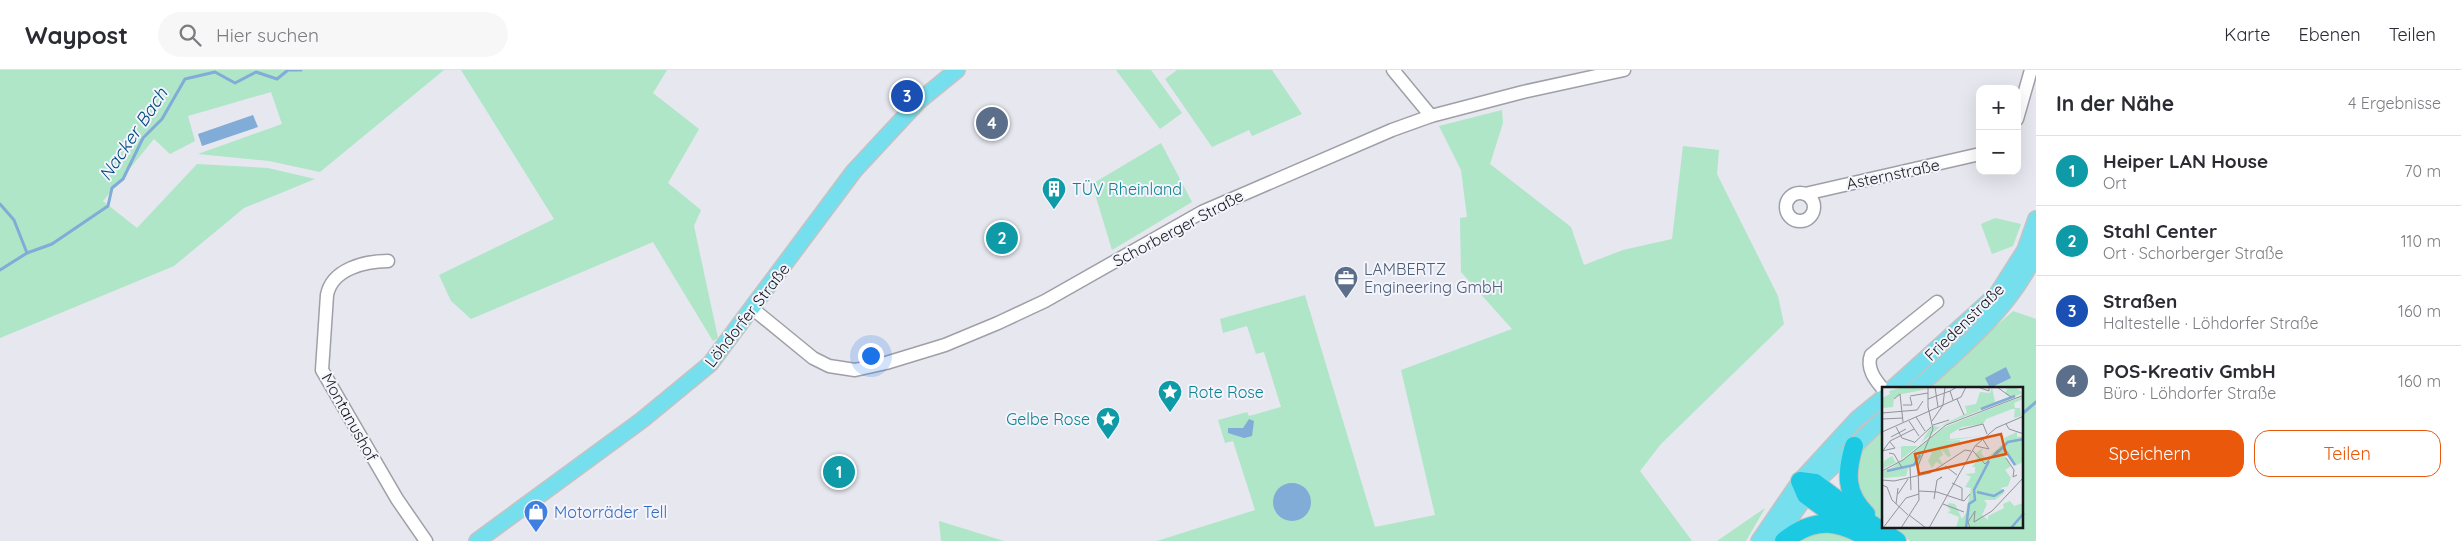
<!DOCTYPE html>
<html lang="de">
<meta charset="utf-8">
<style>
:root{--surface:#fff;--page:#f7f7f7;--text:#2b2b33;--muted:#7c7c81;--line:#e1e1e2;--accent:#ea580c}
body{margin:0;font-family:Quicksand,sans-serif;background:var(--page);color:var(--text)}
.controls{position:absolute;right:15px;top:15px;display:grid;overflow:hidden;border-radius:10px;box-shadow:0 5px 20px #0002}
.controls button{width:45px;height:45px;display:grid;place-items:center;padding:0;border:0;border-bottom:1px solid var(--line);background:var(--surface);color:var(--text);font:25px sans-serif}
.you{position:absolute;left:870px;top:285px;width:18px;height:18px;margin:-12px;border:4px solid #fff;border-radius:50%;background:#1a73e8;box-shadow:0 0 0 8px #1a73e833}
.badge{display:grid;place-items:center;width:32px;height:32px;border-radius:50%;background:var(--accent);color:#fff;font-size:16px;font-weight:700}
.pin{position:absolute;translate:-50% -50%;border:2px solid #fff;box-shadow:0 1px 5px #0006}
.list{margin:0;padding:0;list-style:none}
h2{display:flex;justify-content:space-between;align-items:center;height:65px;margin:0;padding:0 20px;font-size:21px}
h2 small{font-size:16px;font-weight:400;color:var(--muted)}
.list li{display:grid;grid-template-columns:32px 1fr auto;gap:15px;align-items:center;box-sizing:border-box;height:70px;padding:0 20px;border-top:1px solid var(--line)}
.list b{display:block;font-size:19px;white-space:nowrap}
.list p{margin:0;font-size:16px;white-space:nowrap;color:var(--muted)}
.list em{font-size:16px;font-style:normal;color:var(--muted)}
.actions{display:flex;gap:10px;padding:15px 20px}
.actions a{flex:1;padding:11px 0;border:1px solid var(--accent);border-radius:15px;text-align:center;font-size:18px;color:var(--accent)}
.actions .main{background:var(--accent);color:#fff}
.icon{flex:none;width:28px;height:28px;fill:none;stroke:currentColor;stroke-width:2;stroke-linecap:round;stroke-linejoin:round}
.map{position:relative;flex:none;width:2036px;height:471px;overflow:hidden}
header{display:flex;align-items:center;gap:30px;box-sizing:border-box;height:70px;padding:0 25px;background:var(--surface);border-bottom:1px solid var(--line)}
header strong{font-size:24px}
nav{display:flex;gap:28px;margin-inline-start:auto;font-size:18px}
.search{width:350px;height:45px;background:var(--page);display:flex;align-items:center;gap:12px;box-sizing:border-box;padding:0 18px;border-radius:28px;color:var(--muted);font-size:19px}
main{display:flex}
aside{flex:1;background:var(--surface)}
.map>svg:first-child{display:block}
</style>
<header>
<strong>Waypost</strong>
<div class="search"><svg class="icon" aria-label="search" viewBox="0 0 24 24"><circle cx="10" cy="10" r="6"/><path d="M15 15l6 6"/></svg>Hier suchen</div>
<nav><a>Karte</a><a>Ebenen</a><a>Teilen</a></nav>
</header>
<main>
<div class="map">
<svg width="2036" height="471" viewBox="0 0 2036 471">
<rect width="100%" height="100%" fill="#e6e7ef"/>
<g fill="#aee6c7">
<path d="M 0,0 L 444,0 L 320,102 L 269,91 L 198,84 L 282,54 L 271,22 L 188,46 L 195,71 L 170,84 L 154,69 L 103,131 L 137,158 L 197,94 L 268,98 L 315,109 L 244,138 L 174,196 L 0,268 Z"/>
<path d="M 461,0 L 667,0 L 653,23 L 699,59 L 668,113 L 701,140 L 694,156 L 718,268 L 713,271 L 653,172 L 471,249 L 451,231 L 439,205 L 554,149 Z"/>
<path d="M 1116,0 L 1151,0 L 1182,43 L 1160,59 Z"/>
<path d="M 1177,0 L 1272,0 L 1302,44 L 1252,66 L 1249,60 L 1212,77 L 1165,9 Z"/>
<path d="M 1502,40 L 1503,53 L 1490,94 L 1571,157 L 1584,195 L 1623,180 L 1672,169 L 1683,76 L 1719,80 L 1717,104 L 1778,226 L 1784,254 L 1661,374 L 1640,401 L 1692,471 L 1157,471 L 1255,440 L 1233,371 L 1225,373 L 1218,350 L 1247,342 L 1249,346 L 1281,337 L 1264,282 L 1256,284 L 1247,256 L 1223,263 L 1220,249 L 1305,225 L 1375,457 L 1435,445 L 1401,300 L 1512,259 L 1461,202 L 1460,148 L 1467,147 L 1461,100 L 1439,56 Z"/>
<path d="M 1161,73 L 1192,132 L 1112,180 L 1092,114 Z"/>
<path d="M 1995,148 L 2021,154 L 2013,176 L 1992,184 L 1981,154 Z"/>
<path d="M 2013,241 L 2036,249 L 2036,471 L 1910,471 L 1889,457 L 2022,457 L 2022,318 L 1926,318 Z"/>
<path d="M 1883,357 L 1883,453 L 1873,445 L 1854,418 L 1862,377 Z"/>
<path d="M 1765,438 L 1746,471 L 1717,471 Z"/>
<path d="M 939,451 L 1004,471 L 941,471 Z"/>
<path d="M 1827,457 L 1861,471 L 1792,471 Z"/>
</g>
<g fill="#80acd7">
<path d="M 253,45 L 258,57 L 202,76 L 198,64 Z"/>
<path d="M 2006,297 L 2011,308 L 1990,318 L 1985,308 Z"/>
<path d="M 1249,349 L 1254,351 L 1252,366 L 1244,368 L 1228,363 L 1228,358 L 1243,358 Z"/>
<circle cx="1292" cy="432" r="19"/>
</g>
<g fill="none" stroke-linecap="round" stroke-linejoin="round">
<g stroke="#80acd7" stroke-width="3">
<path d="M 0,134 L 14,150 L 27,183"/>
<path d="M 0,200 L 27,183 L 52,174 L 108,136 L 112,118 L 123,109 L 143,68 L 162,49 L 185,9 L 215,2 L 235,13 L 256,2 L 277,9 L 288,0 L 301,0"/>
<path d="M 2022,344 L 2036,332"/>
</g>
<defs>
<g id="minor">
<path d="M 1393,0 L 1431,46"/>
<path d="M 2017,49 L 2031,0"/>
<circle cx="1800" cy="137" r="14"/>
<path d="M 1805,124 L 1980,84"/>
<path d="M 388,191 C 365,191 332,199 327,225 L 322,300 L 397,429 L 426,471"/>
<path d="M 753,239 L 813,288 L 829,296 L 855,300 L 886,293 L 945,275 L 998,253 L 1045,231 L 1202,142 L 1392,60 L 1431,46 L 1523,22 L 1624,0"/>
<path d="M 1884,320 C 1875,310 1866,298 1871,285 L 1937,232"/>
</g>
<g id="major">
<path d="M 1893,318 L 1997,224 L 2025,180 L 2036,149"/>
<path d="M 1917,318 C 1959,281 2013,236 2036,182"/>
<path d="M 477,471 L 642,350 L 710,294 L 854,101 L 919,31 L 957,0"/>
<path d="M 1759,471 L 1800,411 L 1857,349 L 1884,327"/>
<path d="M 1774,471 L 1815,413 L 1884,348"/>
</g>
<g id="highway">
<path d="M 1854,376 C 1846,403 1845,423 1866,444"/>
<path d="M 1858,462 L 1806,425 L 1800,411 L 1815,413 L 1859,446 L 1897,471"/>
<path d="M 1784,471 C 1815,446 1840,450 1872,471"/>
</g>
</defs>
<use href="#minor" stroke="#9f9fa7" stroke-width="15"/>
<use href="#major" stroke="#c3c3c3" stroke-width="18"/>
<use href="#highway" stroke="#c3c3c3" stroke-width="20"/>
<use href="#minor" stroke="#fff" stroke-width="12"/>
<use href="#major" stroke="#76dfee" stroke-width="15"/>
<use href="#highway" stroke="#1bc9e2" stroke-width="18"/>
</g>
<defs>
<symbol id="building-pin" viewBox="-11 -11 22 30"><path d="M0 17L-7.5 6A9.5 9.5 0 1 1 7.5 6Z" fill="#0f9aa8" stroke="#f3f4fc"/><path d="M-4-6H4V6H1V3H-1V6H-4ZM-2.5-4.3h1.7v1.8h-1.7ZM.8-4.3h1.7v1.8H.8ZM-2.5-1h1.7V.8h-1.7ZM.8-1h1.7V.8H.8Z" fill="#fff"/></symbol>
<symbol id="office-pin" viewBox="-11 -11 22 30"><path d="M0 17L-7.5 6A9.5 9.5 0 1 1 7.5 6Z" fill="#5c6f8a" stroke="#f3f4fc"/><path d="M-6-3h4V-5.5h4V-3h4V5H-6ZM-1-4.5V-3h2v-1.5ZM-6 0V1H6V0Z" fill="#fff"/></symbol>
<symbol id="sight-pin" viewBox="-11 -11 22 30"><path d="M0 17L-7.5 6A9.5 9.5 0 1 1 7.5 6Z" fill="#0f9aa8" stroke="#f3f4fc"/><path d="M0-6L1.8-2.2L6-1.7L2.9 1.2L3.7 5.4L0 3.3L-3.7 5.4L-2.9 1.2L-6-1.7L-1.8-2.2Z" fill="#fff"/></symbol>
<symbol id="shop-pin" viewBox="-11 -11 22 30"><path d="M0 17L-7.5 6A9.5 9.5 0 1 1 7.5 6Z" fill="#3f7fe0" stroke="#f3f4fc"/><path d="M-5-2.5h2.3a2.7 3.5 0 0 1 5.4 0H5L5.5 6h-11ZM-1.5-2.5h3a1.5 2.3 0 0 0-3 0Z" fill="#fff"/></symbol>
</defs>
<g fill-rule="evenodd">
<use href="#building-pin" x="1040" y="105" width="28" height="38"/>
<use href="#office-pin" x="1332" y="194" width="28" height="38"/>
<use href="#sight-pin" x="1156" y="308" width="28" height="38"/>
<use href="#sight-pin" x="1094" y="335" width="28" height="38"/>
<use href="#shop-pin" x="522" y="428" width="28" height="38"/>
</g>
<g text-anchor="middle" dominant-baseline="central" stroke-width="4" stroke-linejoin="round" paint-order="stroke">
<g font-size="16" fill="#17181a" stroke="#f3f4fc">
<text transform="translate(1893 104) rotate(-12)">Asternstraße</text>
<text transform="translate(1178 158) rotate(-28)">Schorberger Straße</text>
<text transform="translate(747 245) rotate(-52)">Löhdorfer Straße</text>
<text transform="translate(1964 252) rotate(-44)">Friedenstraße</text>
<text transform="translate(350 347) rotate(61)">Montanushof</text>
</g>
<g font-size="16" fill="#0d838f" stroke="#f3f4fc" text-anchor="start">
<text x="1072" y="119">TÜV Rheinland</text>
<text x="1188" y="322">Rote Rose</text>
<text x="1090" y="349" text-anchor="end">Gelbe Rose</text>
</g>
<g font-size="16" fill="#4e5e75" stroke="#f3f4fc" text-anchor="start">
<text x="1364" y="199">LAMBERTZ<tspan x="1364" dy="18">Engineering GmbH</tspan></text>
</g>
<g font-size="16" fill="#366cbe" stroke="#f3f4fc" text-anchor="start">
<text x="554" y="442">Motorräder Tell</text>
</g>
<g font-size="18" font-style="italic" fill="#014b80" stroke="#f3f4fc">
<text transform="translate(133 64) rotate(-56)">Nacker Bach</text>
</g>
</g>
<g transform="translate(1882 317)">
<rect width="141" height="141" fill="#e6e7ef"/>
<path d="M 21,0 L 46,2 L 20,7 L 12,11 L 11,20 L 1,21 L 0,11 L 8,7 L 7,4 ZM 110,0 L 113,15 L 128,10 L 123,7 L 125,2 L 121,0 L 133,0 L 141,6 L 59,39 L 39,56 L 50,38 L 56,40 L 85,26 L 83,19 L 94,17 L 98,5 L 108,6 ZM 141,9 L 141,12 L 132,16 L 133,21 L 138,21 L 139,29 L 132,31 L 133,22 L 130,22 L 104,32 L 101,37 L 80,40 L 68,47 L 68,52 L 101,49 L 63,54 L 78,53 L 79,57 L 66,61 L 69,69 L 66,70 L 59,62 L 61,68 L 57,71 L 62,79 L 54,75 L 50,81 L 46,74 L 50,66 L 47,64 L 43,66 L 46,60 L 36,77 L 26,81 L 24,89 L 2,91 L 0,85 L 11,80 L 63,40 ZM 135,45 L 135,50 L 141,49 L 141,75 L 133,79 L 126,67 L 123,69 L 129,79 L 123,83 L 129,91 L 126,99 L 119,101 L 122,106 L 113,113 L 102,113 L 105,117 L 100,128 L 106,133 L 106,129 L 122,121 L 121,117 L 128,114 L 132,119 L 141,116 L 141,141 L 74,141 L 77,130 L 65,125 L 69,124 L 65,119 L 67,116 L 73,117 L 80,132 L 84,126 L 89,101 L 83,100 L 89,90 L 83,87 L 93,86 L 93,80 L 90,80 L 96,73 L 93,67 L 101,61 L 99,66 L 104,72 L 123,55 L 122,51 ZM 21,59 L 36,59 L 17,74 L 0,82 L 2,74 L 10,69 L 14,76 L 19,72 L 19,60 L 6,64 Z" fill="#aee6c7"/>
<path fill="none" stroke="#80acd7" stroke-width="2.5" d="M 99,22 L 133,9M 121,60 L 133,78M 111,70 L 126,55 L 142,52M 5,84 L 32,78 L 38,68M 95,105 L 112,109 L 122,103M 84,141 L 87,117 L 93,113 L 92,103 L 107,74M 129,141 L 142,126"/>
<path fill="none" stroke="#93949a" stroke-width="1" d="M 53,0 L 56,20M 96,0 L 107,4 L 107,0M 115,0 L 129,10M 28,9 L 46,6M 12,12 L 18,7 L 21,35M 46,12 L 68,4M 75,12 L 82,28M 71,13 L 68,4 L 75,0M 21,18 L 30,18 L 28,10M 0,26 L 35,23 L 41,14M 34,30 L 43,44M 0,32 L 21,31M 27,34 L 37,49M 50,34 L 61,18 L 63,0M 124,37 L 127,42 L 142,47M 51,38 L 67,33M 14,40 L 20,51 L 32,55M 77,43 L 101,37 L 105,47M 0,45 L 79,10 L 84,0M 9,50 L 24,42M 32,56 L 49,40M 94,59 L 107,62 L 100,51M 0,64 L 13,61 L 8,55M 91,64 L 103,77 L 116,63M 0,65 L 8,54 L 32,42M 7,66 L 12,67 L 20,81M 124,71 L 132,83 L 131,90 L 135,88M 63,79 L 75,88M 28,80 L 29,103M 0,84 L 21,73 L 64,38 L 142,8M 0,93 L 12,94 L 48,86 L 83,63 L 89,64M 70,96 L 80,101 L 80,113M 0,98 L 5,100 L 10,113 L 26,128M 37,104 L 55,105 L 82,114 L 88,107M 16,107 L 26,92M 52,112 L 55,93 L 60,90 L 58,91M 14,117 L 16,101M 61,117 L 82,125M 17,120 L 24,111 L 37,107M 27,128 L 44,141M 92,135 L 110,124 L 142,90M 1,141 L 17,120M 19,141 L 37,113 L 36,79 L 51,42 L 46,20 L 46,0M 47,141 L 93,59 L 114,41 L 142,29M 88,141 L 86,135 L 93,124 L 92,135"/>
<path fill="#de560d" fill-opacity="0.15" stroke="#de560d" stroke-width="2.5" d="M 119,47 L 124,67 L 37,87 L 33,67 Z"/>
<rect width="141" height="141" fill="none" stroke="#17181a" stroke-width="2.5"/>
</g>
</svg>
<div class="controls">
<button>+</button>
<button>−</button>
</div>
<div class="you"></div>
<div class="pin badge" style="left:839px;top:402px;background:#0f9aa8">1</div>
<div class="pin badge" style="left:1002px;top:168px;background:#0f9aa8">2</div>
<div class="pin badge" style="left:907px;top:26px;background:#1a4fb4">3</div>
<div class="pin badge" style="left:992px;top:53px;background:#5c6f8a">4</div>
</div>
<aside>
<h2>In der Nähe<small>4 Ergebnisse</small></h2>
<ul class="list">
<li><span class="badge" style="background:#0f9aa8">1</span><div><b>Heiper LAN House</b><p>Ort</p></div><em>70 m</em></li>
<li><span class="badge" style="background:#0f9aa8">2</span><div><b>Stahl Center</b><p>Ort · Schorberger Straße</p></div><em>110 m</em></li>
<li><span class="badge" style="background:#1a4fb4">3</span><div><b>Straßen</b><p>Haltestelle · Löhdorfer Straße</p></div><em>160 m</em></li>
<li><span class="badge" style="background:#5c6f8a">4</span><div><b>POS-Kreativ GmbH</b><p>Büro · Löhdorfer Straße</p></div><em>160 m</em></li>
</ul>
<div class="actions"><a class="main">Speichern</a><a>Teilen</a></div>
</aside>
</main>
